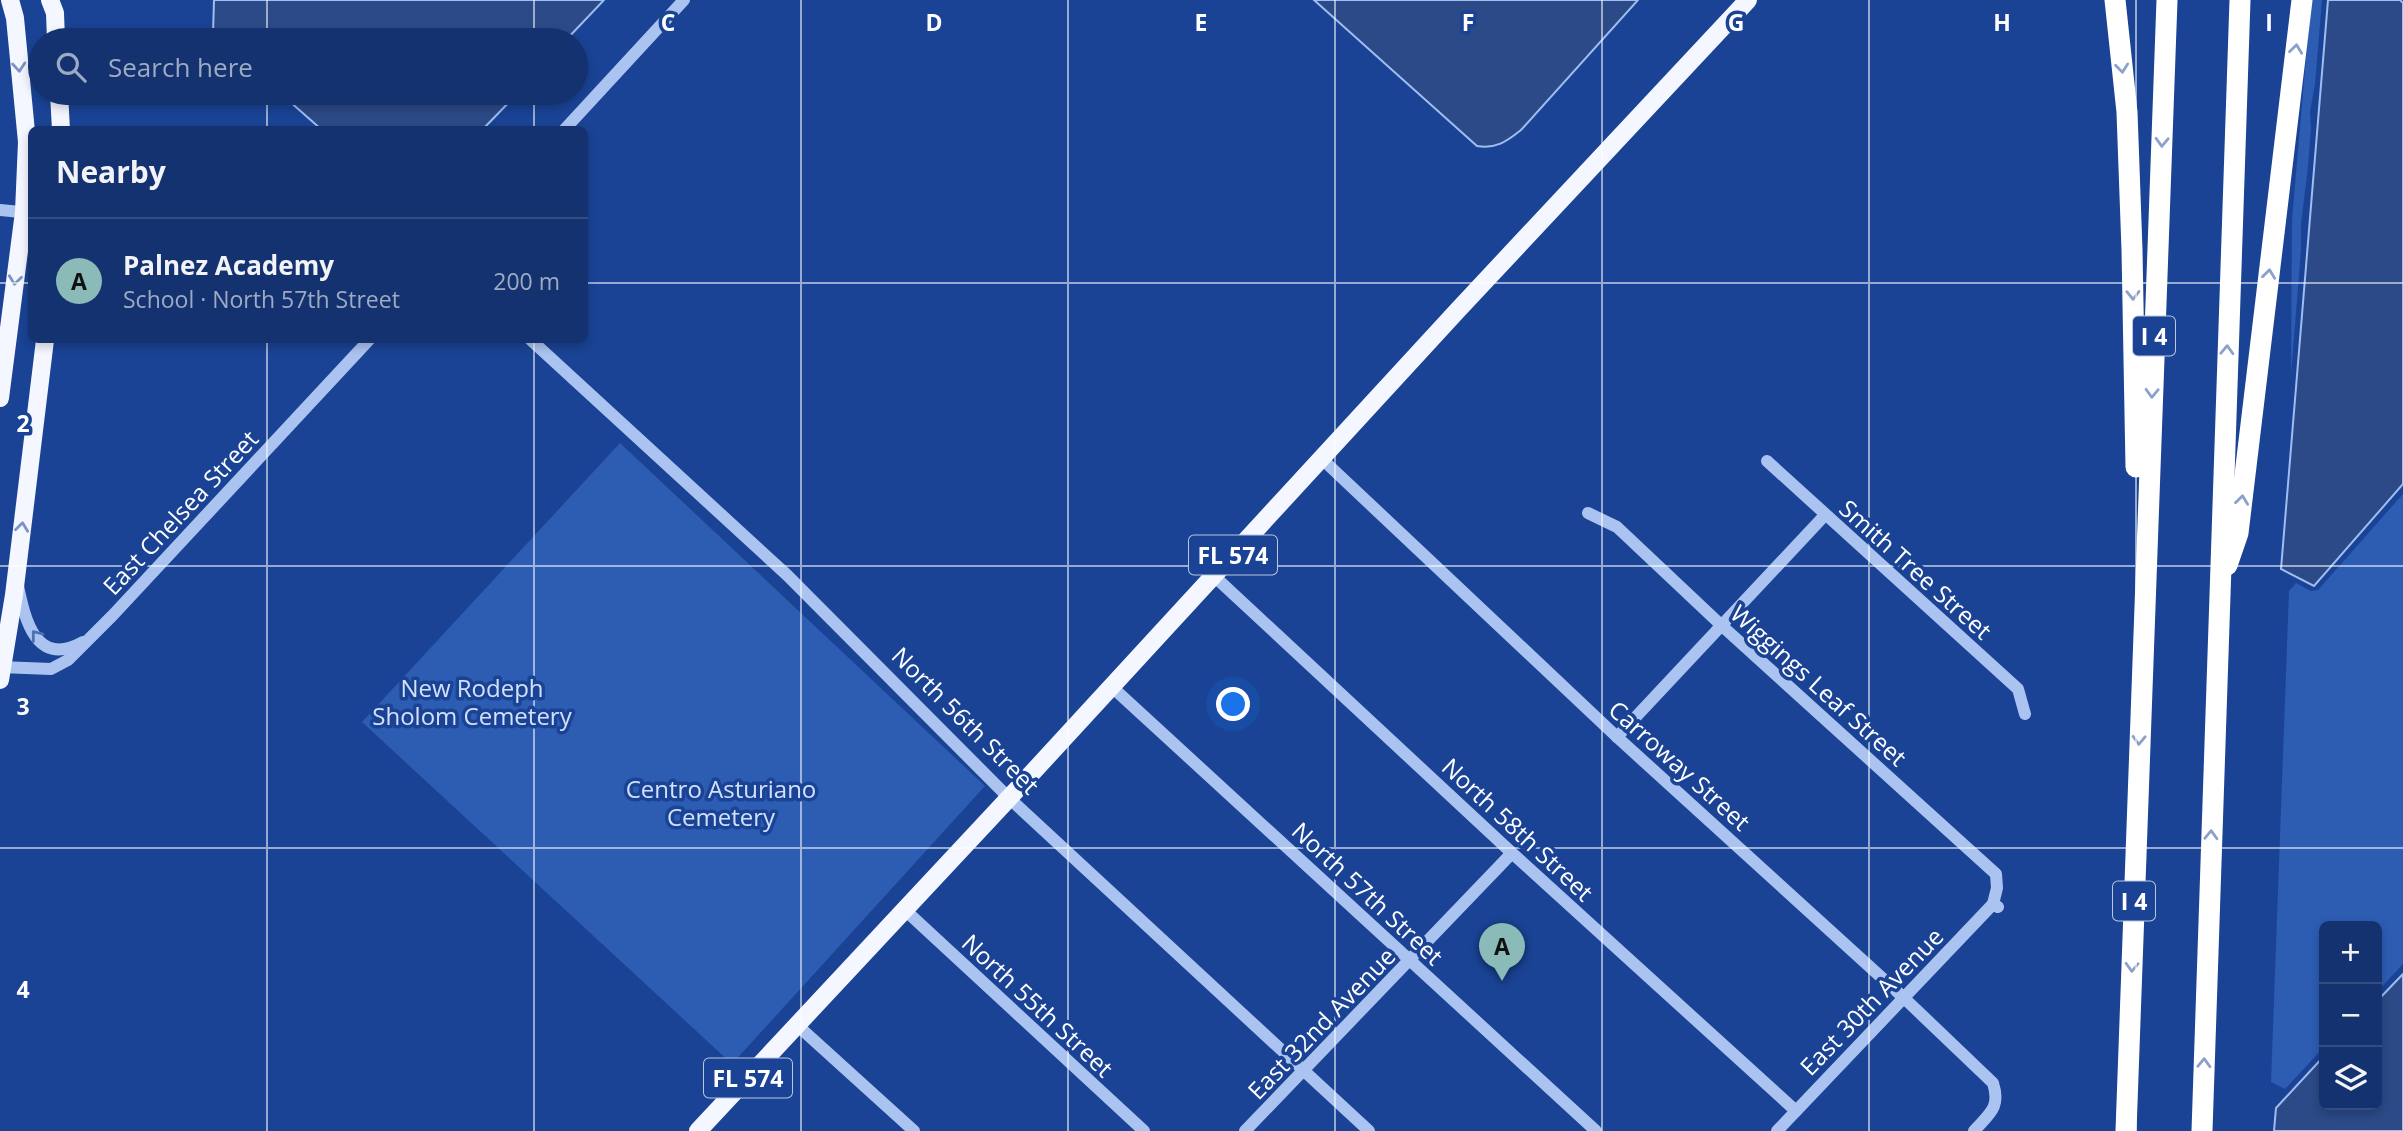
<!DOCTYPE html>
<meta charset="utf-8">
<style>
:root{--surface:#143270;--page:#1d3a75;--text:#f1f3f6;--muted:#9daac3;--line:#334d83;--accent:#8bbbb9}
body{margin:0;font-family:"Open Sans",sans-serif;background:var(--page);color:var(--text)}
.controls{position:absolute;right:21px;bottom:21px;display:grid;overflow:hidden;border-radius:10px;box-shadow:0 4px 10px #0003}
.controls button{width:63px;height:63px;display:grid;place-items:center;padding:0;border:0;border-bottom:2px solid var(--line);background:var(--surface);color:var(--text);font:35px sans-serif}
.you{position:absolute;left:1234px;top:705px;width:24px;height:24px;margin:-18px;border:5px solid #fff;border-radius:50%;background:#1a73e8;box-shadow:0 0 0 10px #1a73e833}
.badge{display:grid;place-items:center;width:46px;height:46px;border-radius:50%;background:var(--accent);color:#111;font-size:23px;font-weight:700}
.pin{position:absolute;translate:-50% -58px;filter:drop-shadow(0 2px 4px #0008)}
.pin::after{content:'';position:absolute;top:37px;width:24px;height:21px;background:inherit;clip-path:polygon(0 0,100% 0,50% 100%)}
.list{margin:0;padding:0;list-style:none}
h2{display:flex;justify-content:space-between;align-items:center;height:91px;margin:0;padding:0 28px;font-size:30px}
h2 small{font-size:23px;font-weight:400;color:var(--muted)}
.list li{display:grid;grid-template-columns:46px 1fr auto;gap:21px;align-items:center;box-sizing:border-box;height:126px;padding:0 28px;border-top:2px solid var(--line)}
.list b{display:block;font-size:26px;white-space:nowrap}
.list p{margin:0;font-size:23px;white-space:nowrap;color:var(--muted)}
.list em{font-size:23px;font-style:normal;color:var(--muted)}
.icon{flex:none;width:38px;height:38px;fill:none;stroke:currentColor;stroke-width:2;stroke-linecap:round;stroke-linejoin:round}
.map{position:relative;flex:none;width:2403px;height:1131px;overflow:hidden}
.search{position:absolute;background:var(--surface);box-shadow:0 4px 10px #0003;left:28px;top:28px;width:560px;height:77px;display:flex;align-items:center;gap:18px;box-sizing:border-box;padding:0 24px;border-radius:38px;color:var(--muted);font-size:26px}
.panel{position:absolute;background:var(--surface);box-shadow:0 4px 10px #0003;left:28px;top:126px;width:560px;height:217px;border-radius:10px}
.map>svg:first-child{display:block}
</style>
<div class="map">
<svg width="2403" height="1131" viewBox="0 0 2403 1131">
<rect width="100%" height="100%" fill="#1a4395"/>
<g fill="#2d5cb3">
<path d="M 2311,0 L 2322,0 L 2315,84 L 2310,112 L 2311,128 L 2308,167 L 2301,224 L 2301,250 L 2291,375 L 2292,220 Z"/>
<path d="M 620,443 L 985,786 L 732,1064 L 362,722 Z"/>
<path d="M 2403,494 L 2403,964 L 2377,992 L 2377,926 L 2324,926 L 2324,1047 L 2285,1089 L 2271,1082 L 2289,591 L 2296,583 L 2311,591 L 2318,590 Z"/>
</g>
<g fill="#2c4a87" stroke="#9ebdf2" stroke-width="2">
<path d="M 214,0 L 604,0 L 566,40 L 220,40 L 213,34 Z"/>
<path d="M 1314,0 L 1638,0 L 1521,130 C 1506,142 1496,149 1477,146 Z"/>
<path d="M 2328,0 L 2400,0 L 2403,3 L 2403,484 L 2314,586 L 2281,569 Z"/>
<path d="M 280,93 L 518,93 L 483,129 L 322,130 Z"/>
<path d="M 2403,974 L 2403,1131 L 2274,1131 L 2276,1108 L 2324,1056 L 2324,1105 L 2377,1105 L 2377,1001 Z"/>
</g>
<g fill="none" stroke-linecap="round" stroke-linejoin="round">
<g stroke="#abc3f0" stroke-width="12">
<path d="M 564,130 L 684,0"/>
<path d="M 0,210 L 31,213"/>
<path d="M 531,340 L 787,575 L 1009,798 L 1369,1131"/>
<path d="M 1322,459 L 1617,737 L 1903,997 L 1993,1083 C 2001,1108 1989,1114 1974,1131"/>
<path d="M 1767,461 L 2018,689 L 2025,714"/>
<path d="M 1588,513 L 1617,527 L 1721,625 L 1996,874 L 1997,888 L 1993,904"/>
<path d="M 1214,576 L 1512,853 L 1796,1111"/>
<path d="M 18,586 C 25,620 36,668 83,642"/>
<path d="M 0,667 L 51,669 L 68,660 L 113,615 L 369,340"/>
<path d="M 1112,687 L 1596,1131"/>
<path d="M 1617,737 L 1825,515"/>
<path d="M 905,910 L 1144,1131"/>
<path d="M 797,1025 L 914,1131"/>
<path d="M 1245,1131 L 1512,853"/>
<path d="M 1777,1131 L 1993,904 L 1998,907"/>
</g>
<g stroke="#f4f7ff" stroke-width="18">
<path d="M 50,0 L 55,13 L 56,40"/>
<path d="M 59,93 L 61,130"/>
<path d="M 0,398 L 24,212 L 27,142 L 15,18 L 10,0"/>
<path d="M 0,680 L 14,595 L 45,340"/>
<path d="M 698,1131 L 1009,798 L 1457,311 L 1748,0"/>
</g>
<g stroke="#fff" stroke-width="21">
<path d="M 2115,0 L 2127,112 L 2132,250 L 2136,467"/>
<path d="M 2227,565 L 2238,533 L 2302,0"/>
<path d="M 2126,1131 L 2167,0"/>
<path d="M 2202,1131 L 2240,0"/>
</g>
</g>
<defs><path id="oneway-chevron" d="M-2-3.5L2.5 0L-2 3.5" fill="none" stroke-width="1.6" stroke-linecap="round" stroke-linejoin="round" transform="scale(1.75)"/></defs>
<g stroke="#8ca1ca">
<use href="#oneway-chevron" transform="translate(2296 49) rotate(-83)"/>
<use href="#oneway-chevron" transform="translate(2122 68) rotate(84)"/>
<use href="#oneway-chevron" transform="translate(2162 142) rotate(92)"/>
<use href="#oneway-chevron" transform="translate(2269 274) rotate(-83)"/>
<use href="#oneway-chevron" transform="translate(2133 295) rotate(89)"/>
<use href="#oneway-chevron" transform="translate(2227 350) rotate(-88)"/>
<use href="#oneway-chevron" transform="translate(2152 393) rotate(92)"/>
<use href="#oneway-chevron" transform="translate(2242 500) rotate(-83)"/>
<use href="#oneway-chevron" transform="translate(2139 740) rotate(92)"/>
<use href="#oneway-chevron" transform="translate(2211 835) rotate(-88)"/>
<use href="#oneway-chevron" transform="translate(2132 967) rotate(92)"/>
<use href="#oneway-chevron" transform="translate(2204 1063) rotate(-88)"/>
</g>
<g stroke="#7c94c5">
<use href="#oneway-chevron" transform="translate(19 67) rotate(85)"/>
<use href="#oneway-chevron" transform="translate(15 280) rotate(97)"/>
<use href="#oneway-chevron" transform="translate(22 527) rotate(-83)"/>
</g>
<use stroke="#4d70b5" href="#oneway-chevron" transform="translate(36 635) rotate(-128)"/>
<path fill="none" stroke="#fff" stroke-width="2" stroke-opacity="0.55" d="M 267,0 L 267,40M 534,0 L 534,40M 801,0 L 801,1131M 1068,0 L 1068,1131M 1335,0 L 1335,1131M 1602,0 L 1602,1131M 1869,0 L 1869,1131M 2136,0 L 2136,1131M 267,93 L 267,130M 534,93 L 534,130M 0,283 L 32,283M 584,283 L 2403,283M 267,340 L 267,1131M 534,340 L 534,1131M 0,566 L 2403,566M 0,848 L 2403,848"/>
<g text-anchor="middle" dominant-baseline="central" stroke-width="7" stroke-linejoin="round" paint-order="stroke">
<g fill="#1a4395" stroke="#bac7df" stroke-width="2">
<rect x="2133" y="316.5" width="42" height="39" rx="5"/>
<rect x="1189" y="535.5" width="88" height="39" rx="5"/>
<rect x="2113" y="881.5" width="42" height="39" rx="5"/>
<rect x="704" y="1058.5" width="88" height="39" rx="5"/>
</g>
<g font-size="23" font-weight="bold" fill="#fff">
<text x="2154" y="336">I 4</text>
<text x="1233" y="555">FL 574</text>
<text x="2134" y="901">I 4</text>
<text x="748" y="1078">FL 574</text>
</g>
<g font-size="24" fill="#fff" stroke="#1a4395">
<text transform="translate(180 512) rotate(-47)">East Chelsea Street</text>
<text transform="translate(1916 569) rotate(42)">Smith Tree Street</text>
<text transform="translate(1819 685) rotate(42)">Wiggings Leaf Street</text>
<text transform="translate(966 720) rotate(45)">North 56th Street</text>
<text transform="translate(1680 765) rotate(42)">Carroway Street</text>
<text transform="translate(1518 829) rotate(43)">North 58th Street</text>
<text transform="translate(1368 893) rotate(43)">North 57th Street</text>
<text transform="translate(1871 1001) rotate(-46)">East 30th Avenue</text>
<text transform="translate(1038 1005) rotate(43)">North 55th Street</text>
<text transform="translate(1321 1023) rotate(-46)">East 32nd Avenue</text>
</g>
<g font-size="24" fill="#d2e1fb" stroke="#1a4395">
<text x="472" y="687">New Rodeph<tspan x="472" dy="28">Sholom Cemetery</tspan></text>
<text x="721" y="788">Centro Asturiano<tspan x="721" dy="28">Cemetery</tspan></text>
</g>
</g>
<g font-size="23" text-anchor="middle" font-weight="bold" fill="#fff" stroke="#1a4395" stroke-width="7" stroke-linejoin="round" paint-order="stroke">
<text x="668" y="31">C</text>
<text x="934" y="31">D</text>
<text x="1201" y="31">E</text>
<text x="1468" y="31">F</text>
<text x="1736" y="31">G</text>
<text x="2002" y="31">H</text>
<text x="2269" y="31">I</text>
<text x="23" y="432">2</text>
<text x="23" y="715">3</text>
<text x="23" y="998">4</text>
</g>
</svg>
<div class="controls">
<button>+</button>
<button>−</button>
<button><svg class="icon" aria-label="layers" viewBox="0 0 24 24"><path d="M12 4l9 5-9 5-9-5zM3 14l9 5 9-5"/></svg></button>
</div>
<div class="you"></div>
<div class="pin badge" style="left:1502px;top:981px">A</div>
<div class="search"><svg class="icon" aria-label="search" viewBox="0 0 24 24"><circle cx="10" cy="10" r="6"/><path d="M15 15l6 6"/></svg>Search here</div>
<section class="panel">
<h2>Nearby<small></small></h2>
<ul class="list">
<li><span class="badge">A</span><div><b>Palnez Academy</b><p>School · North 57th Street</p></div><em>200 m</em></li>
</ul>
</section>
</div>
